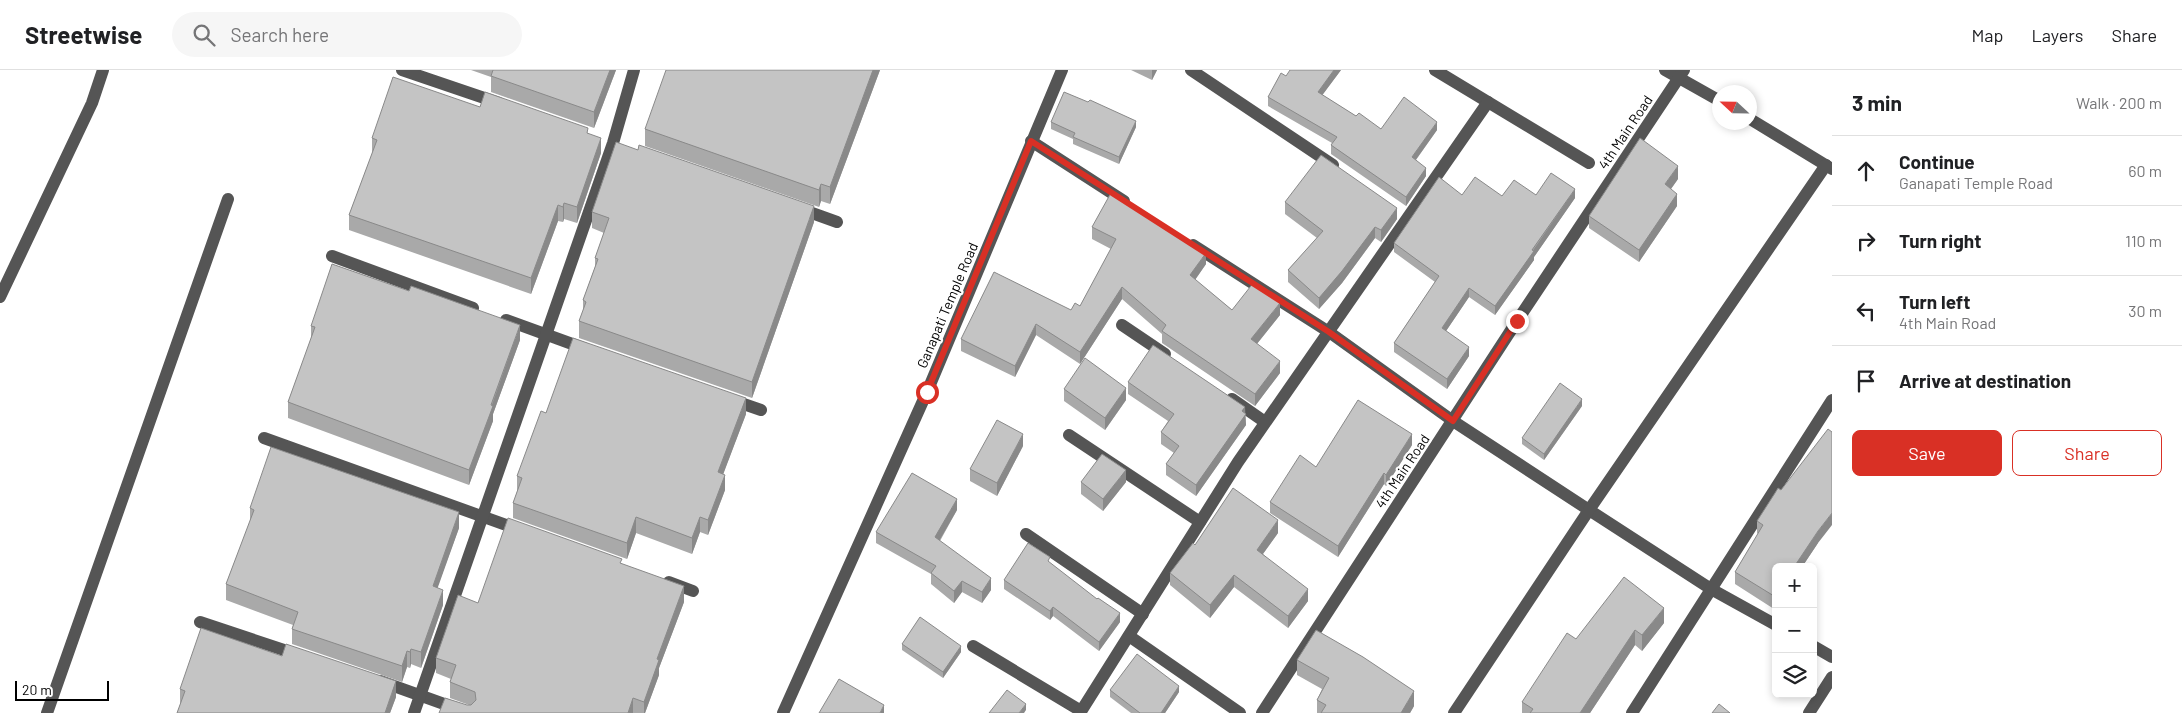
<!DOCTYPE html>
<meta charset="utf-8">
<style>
:root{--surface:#fff;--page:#f6f6f6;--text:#202124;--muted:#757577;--line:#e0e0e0;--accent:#d93025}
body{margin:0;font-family:Barlow,sans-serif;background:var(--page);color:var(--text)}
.controls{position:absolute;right:15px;bottom:15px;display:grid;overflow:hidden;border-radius:8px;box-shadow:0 2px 8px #0003}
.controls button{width:45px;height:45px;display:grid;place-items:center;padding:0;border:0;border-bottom:1px solid var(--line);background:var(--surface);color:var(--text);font:25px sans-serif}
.compass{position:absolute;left:1712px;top:15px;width:45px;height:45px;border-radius:50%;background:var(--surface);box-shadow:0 2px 8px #0003;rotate:292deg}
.scale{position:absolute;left:15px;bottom:12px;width:94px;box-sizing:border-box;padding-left:5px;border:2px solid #000;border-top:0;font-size:14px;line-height:18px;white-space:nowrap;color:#000;-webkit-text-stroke:4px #fff;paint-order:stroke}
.stop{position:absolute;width:15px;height:15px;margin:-11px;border:4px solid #d93025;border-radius:50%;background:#fff}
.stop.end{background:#d93025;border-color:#fff;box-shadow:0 1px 5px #0008}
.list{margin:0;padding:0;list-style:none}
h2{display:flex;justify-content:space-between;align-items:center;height:65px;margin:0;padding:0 20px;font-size:21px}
h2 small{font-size:16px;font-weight:400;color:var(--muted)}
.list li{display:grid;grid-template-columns:32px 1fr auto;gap:15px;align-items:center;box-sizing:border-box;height:70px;padding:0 20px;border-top:1px solid var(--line)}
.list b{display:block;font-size:19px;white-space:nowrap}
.list p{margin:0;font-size:16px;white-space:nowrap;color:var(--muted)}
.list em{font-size:16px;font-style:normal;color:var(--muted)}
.actions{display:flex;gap:10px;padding:15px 20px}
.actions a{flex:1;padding:11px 0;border:1px solid var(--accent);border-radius:8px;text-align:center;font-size:18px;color:var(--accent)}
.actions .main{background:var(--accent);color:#fff}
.icon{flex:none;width:28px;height:28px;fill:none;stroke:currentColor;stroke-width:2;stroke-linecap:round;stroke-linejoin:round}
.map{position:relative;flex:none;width:1832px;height:643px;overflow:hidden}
header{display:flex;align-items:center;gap:30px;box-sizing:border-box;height:70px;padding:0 25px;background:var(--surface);border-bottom:1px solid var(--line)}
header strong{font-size:24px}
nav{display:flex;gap:28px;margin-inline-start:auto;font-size:18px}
.search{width:350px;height:45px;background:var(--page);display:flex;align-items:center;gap:12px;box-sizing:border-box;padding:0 18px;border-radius:28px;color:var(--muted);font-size:19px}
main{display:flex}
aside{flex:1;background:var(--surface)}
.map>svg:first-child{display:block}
</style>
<header>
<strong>Streetwise</strong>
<div class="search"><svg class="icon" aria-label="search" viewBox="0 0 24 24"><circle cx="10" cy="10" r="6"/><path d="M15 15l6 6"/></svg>Search here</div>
<nav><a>Map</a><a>Layers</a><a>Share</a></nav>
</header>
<main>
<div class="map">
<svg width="1832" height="643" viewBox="0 0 1832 643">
<rect width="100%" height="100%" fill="#fff"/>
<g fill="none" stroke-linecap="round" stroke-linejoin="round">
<g stroke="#555" stroke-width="12">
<path d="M 402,0 L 499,33"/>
<path d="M 1191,0 L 1333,95"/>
<path d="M 1435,0 L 1589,93"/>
<path d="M 1665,0 L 1720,31"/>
<path d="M 1750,49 L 1832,99"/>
<path d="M 1031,71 L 1124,131"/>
<path d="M 798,138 L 837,152"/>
<path d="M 1193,175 L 1329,262 L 1453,351 L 1589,440 L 1711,519 L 1776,555"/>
<path d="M 332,186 L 473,238"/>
<path d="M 0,227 L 92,33 L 103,0"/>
<path d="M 506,250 L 586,279"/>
<path d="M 1122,255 L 1165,284"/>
<path d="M 1232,329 L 1265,352"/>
<path d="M 732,330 L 761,340"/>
<path d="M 1069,365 L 1200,452"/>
<path d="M 264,368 L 520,460"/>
<path d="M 1026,464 L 1143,544"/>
<path d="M 669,512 L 693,521"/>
<path d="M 200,552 L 299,585"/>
<path d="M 1129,566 L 1240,643"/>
<path d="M 973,576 L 1081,641"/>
<path d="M 1813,576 L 1832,587"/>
<path d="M 380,611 L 469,643"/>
<path d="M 47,643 L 228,129"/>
<path d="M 414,643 L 613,73 L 634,0"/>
<path d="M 783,643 L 927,322 L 1062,0"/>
<path d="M 1080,643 L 1238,392 L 1488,32"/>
<path d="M 1262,643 L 1517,251 L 1684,0"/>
<path d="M 1454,643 L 1589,440 L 1826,95"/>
<path d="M 1632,643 L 1832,330"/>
<path d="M 1809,643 L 1832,607"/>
</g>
</g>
<g fill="#a9a9a9">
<path d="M 471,0 L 616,0 L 594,58 L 491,22 L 491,7 Z"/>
<path d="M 880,0 L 830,134 L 821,131 L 819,137 L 645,76 L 645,59 Z"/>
<path d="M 1131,0 L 1157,0 L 1152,10 Z"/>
<path d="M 1341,0 L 1322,25 L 1356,46 L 1381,59 L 1437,60 L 1416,90 L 1426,106 L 1406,136 L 1331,84 L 1331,75 L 1332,73 L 1268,36 L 1268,27 L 1286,6 Z"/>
<path d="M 480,37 L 588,63 L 601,83 L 577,153 L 564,149 L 563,152 L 558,151 L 531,224 L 349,160 L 349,145 L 372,84 L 372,68 Z"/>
<path d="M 1051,52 L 1136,57 L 1119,94 L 1073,74 L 1073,69 L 1051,59 Z"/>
<path d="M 1678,109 L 1671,119 L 1677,136 L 1639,192 L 1589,158 L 1589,146 Z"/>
<path d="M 1462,125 L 1502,126 L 1536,125 L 1575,128 L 1534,187 L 1534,190 L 1495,245 L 1469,227 L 1446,261 L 1469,286 L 1447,319 L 1394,282 L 1394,273 L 1435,212 L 1394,182 L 1394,173 Z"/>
<path d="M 1285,132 L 1397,149 L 1381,172 L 1375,168 L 1342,213 L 1319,239 L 1288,212 L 1288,200 L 1317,168 L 1285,144 Z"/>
<path d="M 592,142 L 814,152 L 752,328 L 579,268 L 579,251 L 583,241 L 583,230 L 595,197 L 595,188 L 604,163 L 592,158 Z"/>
<path d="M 1092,157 L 1206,194 L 1195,210 L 1232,240 L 1280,245 L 1257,274 L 1280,303 L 1255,336 L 1162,273 L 1162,264 L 1122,229 L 1080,294 L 1036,265 L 1015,307 L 961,281 L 961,269 L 1071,240 L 1080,236 L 1111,179 L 1092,169 Z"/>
<path d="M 311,256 L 520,270 L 493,344 L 493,351 L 469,415 L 288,348 L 288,332 L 311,270 Z"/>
<path d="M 1128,312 L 1245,343 L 1246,355 L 1196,426 L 1166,405 L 1166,394 L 1174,383 L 1161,374 L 1161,362 L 1168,351 L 1128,324 Z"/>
<path d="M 1064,319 L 1126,330 L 1105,360 L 1064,331 Z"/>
<path d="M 1582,336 L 1544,390 L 1522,374 L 1522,368 Z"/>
<path d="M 546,343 L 746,344 L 723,404 L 725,420 L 708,465 L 700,462 L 692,484 L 636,463 L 627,489 L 513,448 L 513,433 L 517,422 L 517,406 Z"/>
<path d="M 1412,375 L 1386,416 L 1384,414 L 1338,487 L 1270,443 L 1270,432 L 1316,397 Z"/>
<path d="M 1023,376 L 997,426 L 970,411 L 970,399 Z"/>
<path d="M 1081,412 L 1126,412 L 1103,441 L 1081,424 Z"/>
<path d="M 250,438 L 459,458 L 437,518 L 443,535 L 421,598 L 411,594 L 410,598 L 407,597 L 402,612 L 292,574 L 292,559 L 293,555 L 226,530 L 226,514 L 250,452 Z"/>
<path d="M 957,440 L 940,471 L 991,520 L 982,533 L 962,522 L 954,533 L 931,514 L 931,504 L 876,473 L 876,462 Z"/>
<path d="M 1757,451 L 1818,473 L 1774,539 L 1735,514 L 1735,502 L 1758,464 L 1757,463 Z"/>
<path d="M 1278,463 L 1263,484 L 1308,531 L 1288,558 L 1234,517 L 1210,548 L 1170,515 L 1170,503 L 1195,475 Z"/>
<path d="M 1050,493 L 1120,552 L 1099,581 L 1053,546 L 1050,550 L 1004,519 L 1004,510 Z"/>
<path d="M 622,494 L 684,532 L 659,598 L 659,605 L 645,643 L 439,643 L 469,635 L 450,628 L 450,612 L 451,609 L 436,603 L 436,588 L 478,533 Z"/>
<path d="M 1664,553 L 1642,581 L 1635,575 L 1590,643 L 1522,643 L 1522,632 L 1576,569 Z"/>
<path d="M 902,574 L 961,582 L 943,608 L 902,580 Z"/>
<path d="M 1297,590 L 1414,636 L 1410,643 L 1317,643 L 1317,630 L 1322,619 L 1297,605 Z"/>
<path d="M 180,619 L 396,627 L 390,643 L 177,643 L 180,635 Z"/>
<path d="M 1110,620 L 1179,622 L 1165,643 L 1131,643 L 1110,627 Z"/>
</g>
<g fill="#898989">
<path d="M 610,0 L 616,0 L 594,58 L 594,42 Z"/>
<path d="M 873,0 L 880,0 L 830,134 L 830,117 Z"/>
<path d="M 1152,0 L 1157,0 L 1152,10 Z"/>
<path d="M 1334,0 L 1341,0 L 1318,31 L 1318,22 Z"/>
<path d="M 1136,51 L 1136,57 L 1119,94 L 1119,87 Z"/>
<path d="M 1437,52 L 1437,60 L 1412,95 L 1412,87 Z"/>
<path d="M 601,68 L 601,83 L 577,153 L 577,137 Z"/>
<path d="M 1678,96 L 1678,109 L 1665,127 L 1665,114 Z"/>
<path d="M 1426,98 L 1426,106 L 1406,136 L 1406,127 Z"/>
<path d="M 821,114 L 821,131 L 819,137 L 819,120 Z"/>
<path d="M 1575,119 L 1575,128 L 1534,187 L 1534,190 L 1495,245 L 1495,236 Z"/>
<path d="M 1677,124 L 1677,136 L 1639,192 L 1639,180 Z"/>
<path d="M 564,133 L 564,149 L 563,152 L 563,137 Z"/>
<path d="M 558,135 L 558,151 L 531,224 L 531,208 Z"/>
<path d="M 814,136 L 814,152 L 752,328 L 752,312 Z"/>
<path d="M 1397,138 L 1397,149 L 1381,172 L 1381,160 Z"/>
<path d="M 1375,157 L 1375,168 L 1342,213 L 1319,239 L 1319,228 Z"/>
<path d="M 1206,183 L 1206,194 L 1190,217 L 1190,205 Z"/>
<path d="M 1122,217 L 1122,229 L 1080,294 L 1080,282 Z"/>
<path d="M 1469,218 L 1469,227 L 1442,267 L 1442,258 Z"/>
<path d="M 1280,233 L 1280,245 L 1251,281 L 1251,269 Z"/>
<path d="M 1036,254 L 1036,265 L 1015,307 L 1015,296 Z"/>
<path d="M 520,255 L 520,270 L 493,344 L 493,351 L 469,415 L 469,400 Z"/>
<path d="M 1469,277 L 1469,286 L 1447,319 L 1447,309 Z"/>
<path d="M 1280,291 L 1280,303 L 1255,336 L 1255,324 Z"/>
<path d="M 1126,318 L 1126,330 L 1105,360 L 1105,348 Z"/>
<path d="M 746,328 L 746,344 L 718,418 L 718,402 Z"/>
<path d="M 1582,329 L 1582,336 L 1544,390 L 1544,384 Z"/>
<path d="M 1245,337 L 1246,355 L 1196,426 L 1196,415 Z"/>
<path d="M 1023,364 L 1023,376 L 997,426 L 997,413 Z"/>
<path d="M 1412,364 L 1412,375 L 1386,416 L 1386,405 Z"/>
<path d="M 1126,400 L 1126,412 L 1103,441 L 1103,429 Z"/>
<path d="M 1384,403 L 1384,414 L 1338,487 L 1338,476 Z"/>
<path d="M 725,405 L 725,420 L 708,465 L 708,450 Z"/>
<path d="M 957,429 L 957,440 L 935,478 L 935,467 Z"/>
<path d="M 459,442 L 459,458 L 433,531 L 433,516 Z"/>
<path d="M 1832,443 L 1832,455 L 1818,473 L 1802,497 L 1794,497 L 1818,461 Z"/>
<path d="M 636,447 L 636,463 L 627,489 L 627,473 Z"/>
<path d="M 700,447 L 700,462 L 692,484 L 692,468 Z"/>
<path d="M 1278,450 L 1278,463 L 1257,492 L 1257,480 Z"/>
<path d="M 1234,505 L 1234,517 L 1210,548 L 1210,535 Z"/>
<path d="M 991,508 L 991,520 L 982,533 L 982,522 Z"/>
<path d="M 962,511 L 962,522 L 954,533 L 954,521 Z"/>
<path d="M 684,516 L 684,532 L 659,598 L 659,605 L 645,643 L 644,643 L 644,632 L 657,589 Z"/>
<path d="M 1308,519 L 1308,531 L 1288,558 L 1288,546 Z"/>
<path d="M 443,520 L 443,535 L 421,598 L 421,582 Z"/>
<path d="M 1776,524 L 1776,536 L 1774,539 L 1774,526 Z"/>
<path d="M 1053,537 L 1053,546 L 1050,550 L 1050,541 Z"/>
<path d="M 1664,538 L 1664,553 L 1642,581 L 1642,565 Z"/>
<path d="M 1120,543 L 1120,552 L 1099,581 L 1099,572 Z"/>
<path d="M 1635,560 L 1635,575 L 1590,643 L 1580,643 Z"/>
<path d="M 961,576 L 961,582 L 943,608 L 943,602 Z"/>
<path d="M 411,579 L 411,594 L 410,598 L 410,582 Z"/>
<path d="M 407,581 L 407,597 L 402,612 L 402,596 Z"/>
<path d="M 396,611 L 396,627 L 390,643 L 385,643 Z"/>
<path d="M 1179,616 L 1179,622 L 1165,643 L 1161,643 Z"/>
<path d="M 1414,621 L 1414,636 L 1410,643 L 1401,643 Z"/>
<path d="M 633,628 L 633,643 L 628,643 Z"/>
<path d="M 1026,634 L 1026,640 L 1024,643 L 1019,643 Z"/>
<path d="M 884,635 L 884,643 L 880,643 Z"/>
</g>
<g fill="#c4c4c4" stroke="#898989">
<path d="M 493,0 L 610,0 L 594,42 L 491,6 Z"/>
<path d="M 666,0 L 873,0 L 830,117 L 821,114 L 819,120 L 645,59 Z"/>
<path d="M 1290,0 L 1334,0 L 1318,22 L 1356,46 L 1359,43 L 1381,59 L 1404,27 L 1437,52 L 1412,87 L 1426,98 L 1406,127 L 1331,75 L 1337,67 L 1268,27 L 1281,3 L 1286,6 Z"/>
<path d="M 393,7 L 480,37 L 485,22 L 588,58 L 587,63 L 601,68 L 577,137 L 564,133 L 563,137 L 558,135 L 531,208 L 349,145 L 377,70 L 372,68 Z"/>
<path d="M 1064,22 L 1088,32 L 1090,30 L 1136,51 L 1119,87 L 1073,67 L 1075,63 L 1051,52 Z"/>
<path d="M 1640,68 L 1678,96 L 1665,114 L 1677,124 L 1639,180 L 1589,146 Z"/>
<path d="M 616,72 L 638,80 L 639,75 L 814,136 L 752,312 L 579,251 L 586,232 L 583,230 L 598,189 L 595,188 L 609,148 L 592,142 Z"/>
<path d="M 1321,85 L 1397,138 L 1381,160 L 1375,157 L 1342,201 L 1319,228 L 1288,200 L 1323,161 L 1285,132 Z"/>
<path d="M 1551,103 L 1575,119 L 1532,180 L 1534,181 L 1495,236 L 1469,218 L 1442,258 L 1469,277 L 1447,309 L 1394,273 L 1439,206 L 1394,173 L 1439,107 L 1462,125 L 1475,107 L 1502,126 L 1514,110 L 1536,125 Z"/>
<path d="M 1112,121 L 1206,183 L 1190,205 L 1232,240 L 1254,212 L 1280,233 L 1251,269 L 1280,291 L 1255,324 L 1162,261 L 1166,255 L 1122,217 L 1080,282 L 1036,254 L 1015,296 L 961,269 L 994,202 L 1071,240 L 1075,233 L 1080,236 L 1116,169 L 1092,157 Z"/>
<path d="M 332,194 L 409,221 L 411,216 L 520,255 L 491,335 L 493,336 L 469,400 L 288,332 L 315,257 L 311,256 Z"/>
<path d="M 573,268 L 746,328 L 718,402 L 725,405 L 708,450 L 700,447 L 692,468 L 636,447 L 627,473 L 513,433 L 522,408 L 517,406 L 541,341 L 546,343 Z"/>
<path d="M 1153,275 L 1245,337 L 1242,341 L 1246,344 L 1196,415 L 1166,394 L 1179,376 L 1161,362 L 1174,344 L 1128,312 Z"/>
<path d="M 1085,288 L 1126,318 L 1105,348 L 1064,319 Z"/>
<path d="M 1560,313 L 1582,329 L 1544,384 L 1522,368 Z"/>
<path d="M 1358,330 L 1412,364 L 1386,405 L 1384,403 L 1338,476 L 1270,432 L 1300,385 L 1316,397 Z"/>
<path d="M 997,350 L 1023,364 L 997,413 L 970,399 Z"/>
<path d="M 1828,359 L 1832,362 L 1832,443 L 1818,461 L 1794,497 L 1776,497 L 1776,524 L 1774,526 L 1735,502 L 1763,455 L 1757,451 L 1775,423 L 1778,418 L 1781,420 Z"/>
<path d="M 271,377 L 459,442 L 433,516 L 443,520 L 421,582 L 411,579 L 410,582 L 407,581 L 402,596 L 292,559 L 298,542 L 226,514 L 254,440 L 250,438 Z"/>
<path d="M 1102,384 L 1126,400 L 1103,429 L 1081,412 Z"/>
<path d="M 912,403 L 957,429 L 935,467 L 991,508 L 982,522 L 962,511 L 954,521 L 931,503 L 936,496 L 876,462 Z"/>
<path d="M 1233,418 L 1278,450 L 1257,480 L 1308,519 L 1288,546 L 1234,505 L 1210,535 L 1170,503 L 1193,473 L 1195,475 Z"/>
<path d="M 508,448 L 622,489 L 620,493 L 684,516 L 657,589 L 659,590 L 644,632 L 633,628 L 628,643 L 439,643 L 445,628 L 467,635 L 471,635 L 476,630 L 475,622 L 450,612 L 456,595 L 436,588 L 458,525 L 478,533 Z"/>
<path d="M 1028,473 L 1050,487 L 1048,491 L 1097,529 L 1098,528 L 1120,543 L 1099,572 L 1053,537 L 1050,541 L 1004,510 Z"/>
<path d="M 1624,507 L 1664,538 L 1642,565 L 1635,560 L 1580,643 L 1530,643 L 1533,639 L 1522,632 L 1567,563 L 1576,569 Z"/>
<path d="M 920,547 L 961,576 L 943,602 L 902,574 Z"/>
<path d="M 201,558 L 282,586 L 286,574 L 396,611 L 385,643 L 177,643 L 185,621 L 180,619 Z"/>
<path d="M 1316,560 L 1363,587 L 1414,621 L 1401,643 L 1321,643 L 1326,635 L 1317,630 L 1329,608 L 1297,590 Z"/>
<path d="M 1137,584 L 1179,616 L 1161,643 L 1140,643 L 1110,620 Z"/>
<path d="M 839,609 L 884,635 L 880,643 L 819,643 Z"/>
<path d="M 1007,620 L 1026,634 L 1019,643 L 989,643 Z"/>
<path d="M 1719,634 L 1730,643 L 1712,643 Z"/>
</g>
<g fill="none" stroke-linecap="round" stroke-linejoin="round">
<path stroke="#d93025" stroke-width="6" d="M 927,322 L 1031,71 L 1329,262 L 1453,351 L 1517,251"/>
</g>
<g text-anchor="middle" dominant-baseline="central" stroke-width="4.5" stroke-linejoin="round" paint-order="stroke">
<g font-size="14" fill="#000" stroke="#fff">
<text transform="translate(1625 62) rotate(-56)">4th Main Road</text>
<text transform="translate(947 235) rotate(-67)">Ganapati Temple Road</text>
<text transform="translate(1402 401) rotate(-56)">4th Main Road</text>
</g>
</g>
</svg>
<div class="controls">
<button>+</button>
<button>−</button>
<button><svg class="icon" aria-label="layers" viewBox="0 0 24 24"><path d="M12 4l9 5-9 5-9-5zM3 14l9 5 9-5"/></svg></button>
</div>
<svg class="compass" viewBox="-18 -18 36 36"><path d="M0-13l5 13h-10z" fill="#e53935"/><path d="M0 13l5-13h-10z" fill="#757577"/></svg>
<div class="scale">20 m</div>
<div class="stop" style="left:927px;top:322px"></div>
<div class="stop end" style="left:1517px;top:251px"></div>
</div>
<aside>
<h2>3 min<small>Walk · 200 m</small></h2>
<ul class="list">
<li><svg class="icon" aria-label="ahead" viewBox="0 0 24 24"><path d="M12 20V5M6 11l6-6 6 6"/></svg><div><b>Continue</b><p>Ganapati Temple Road</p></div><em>60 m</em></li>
<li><svg class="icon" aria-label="right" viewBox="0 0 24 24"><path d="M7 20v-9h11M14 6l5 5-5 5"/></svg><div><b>Turn right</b></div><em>110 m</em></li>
<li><svg class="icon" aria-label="left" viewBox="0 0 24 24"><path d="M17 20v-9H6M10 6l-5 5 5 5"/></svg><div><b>Turn left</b><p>4th Main Road</p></div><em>30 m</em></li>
<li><svg class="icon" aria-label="arrive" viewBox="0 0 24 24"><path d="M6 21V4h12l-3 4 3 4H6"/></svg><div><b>Arrive at destination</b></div></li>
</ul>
<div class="actions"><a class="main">Save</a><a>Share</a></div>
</aside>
</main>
